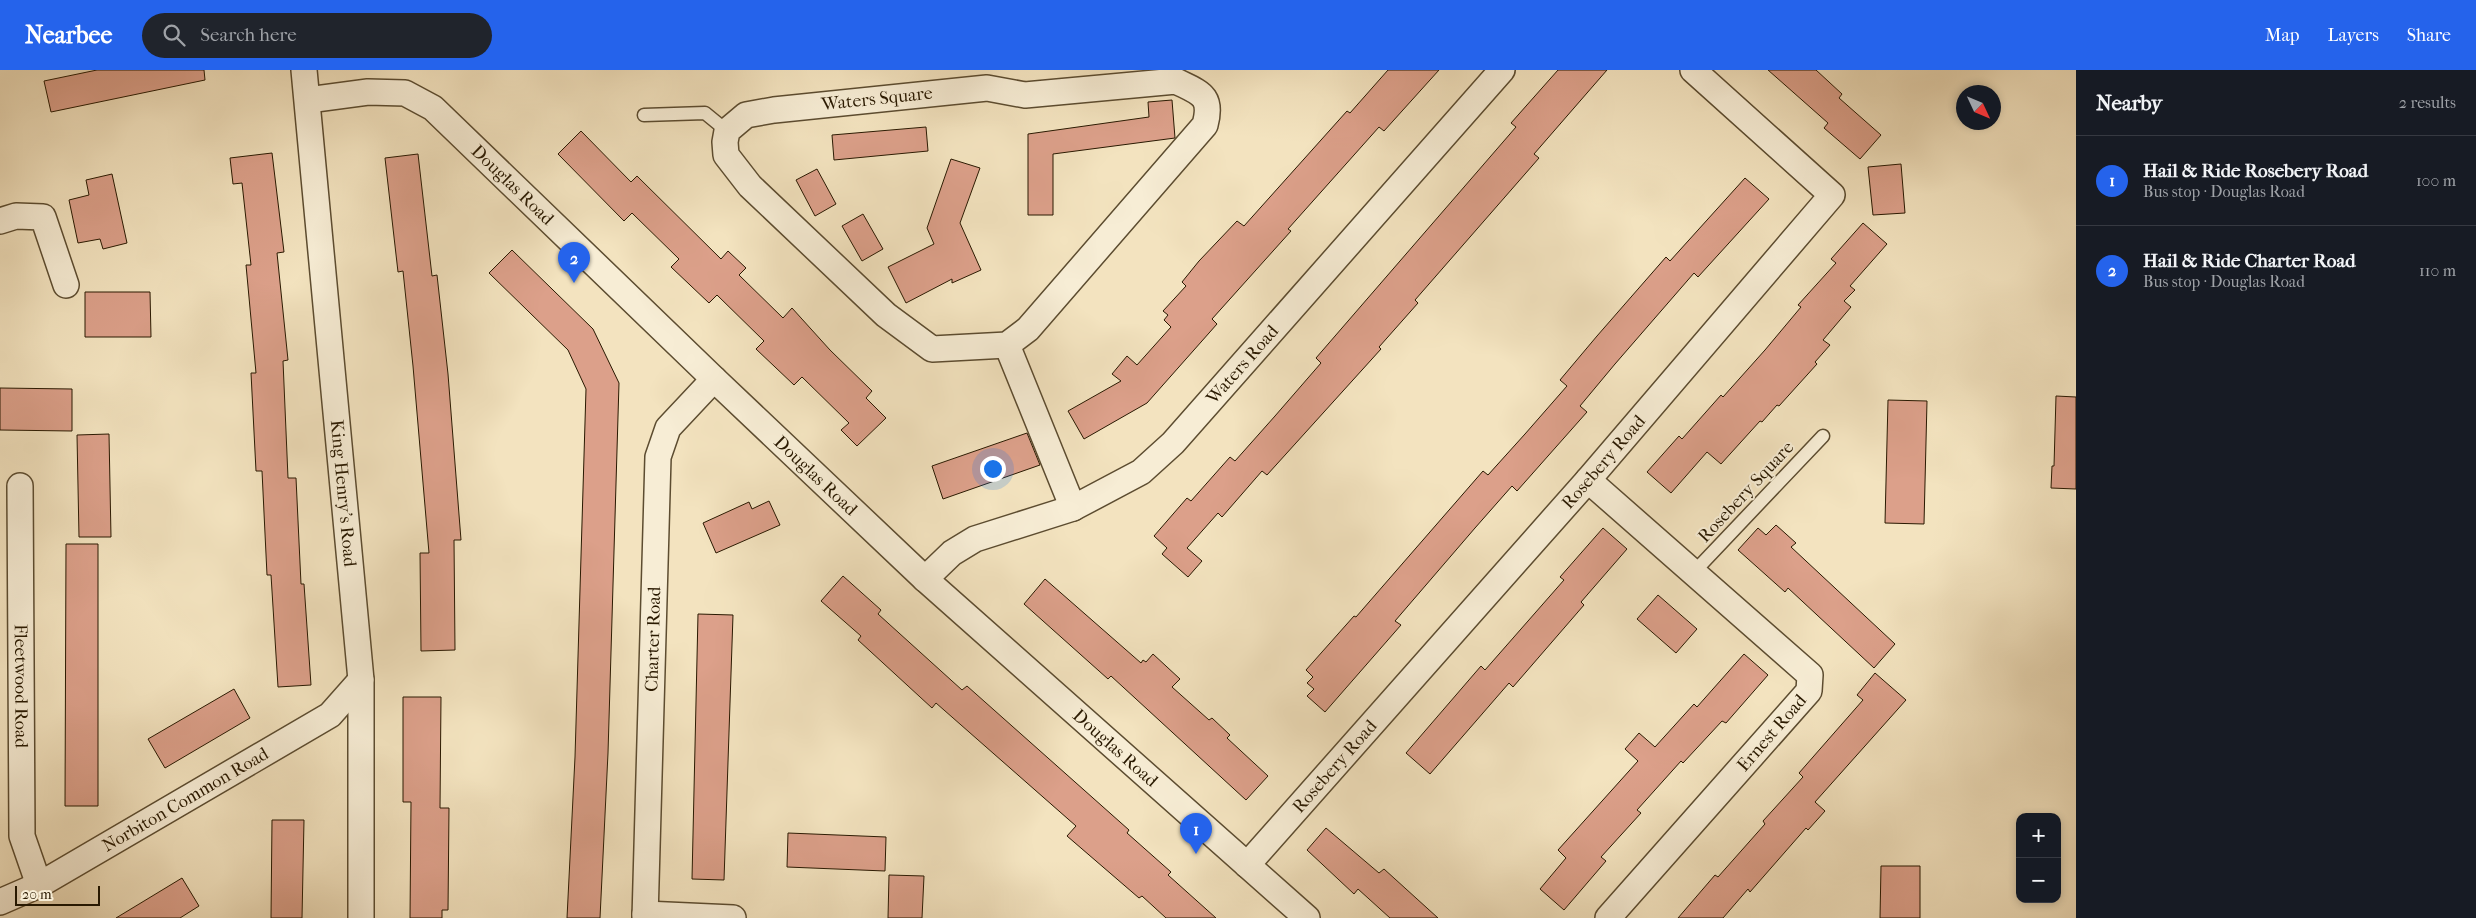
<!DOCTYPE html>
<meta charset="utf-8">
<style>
:root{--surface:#171b24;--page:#20242c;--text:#f1f3f6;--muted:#9ea1a6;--line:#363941;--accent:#2563eb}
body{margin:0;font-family:"IM FELL French Canon",serif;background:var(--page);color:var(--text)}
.controls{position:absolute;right:15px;bottom:15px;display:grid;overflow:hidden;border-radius:10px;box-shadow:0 2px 8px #0003}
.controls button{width:45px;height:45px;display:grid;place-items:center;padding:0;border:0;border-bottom:1px solid var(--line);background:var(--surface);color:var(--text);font:25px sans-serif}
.compass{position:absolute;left:1956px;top:15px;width:45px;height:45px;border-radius:50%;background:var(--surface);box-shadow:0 2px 8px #0003;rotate:134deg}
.scale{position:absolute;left:15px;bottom:12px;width:85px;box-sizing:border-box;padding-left:5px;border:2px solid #291901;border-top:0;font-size:14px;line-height:18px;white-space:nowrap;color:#291901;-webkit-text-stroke:4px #f7edd5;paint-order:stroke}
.you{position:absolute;left:992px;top:398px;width:18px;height:18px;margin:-12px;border:4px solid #fff;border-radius:50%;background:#1a73e8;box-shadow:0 0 0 8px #1a73e833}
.badge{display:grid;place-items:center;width:32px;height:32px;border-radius:50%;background:var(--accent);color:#fff;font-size:16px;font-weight:700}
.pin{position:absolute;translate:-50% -41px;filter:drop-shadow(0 1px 2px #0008)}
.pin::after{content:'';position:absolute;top:26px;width:18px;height:15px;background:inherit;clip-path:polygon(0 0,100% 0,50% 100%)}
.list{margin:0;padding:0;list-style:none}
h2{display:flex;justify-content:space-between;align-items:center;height:65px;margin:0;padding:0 20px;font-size:21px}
h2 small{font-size:16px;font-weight:400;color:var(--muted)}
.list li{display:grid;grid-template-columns:32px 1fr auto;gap:15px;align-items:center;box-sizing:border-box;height:90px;padding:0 20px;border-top:1px solid var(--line)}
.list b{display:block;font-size:19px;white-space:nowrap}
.list p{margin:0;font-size:16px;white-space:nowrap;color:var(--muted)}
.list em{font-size:16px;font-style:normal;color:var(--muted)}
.icon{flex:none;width:28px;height:28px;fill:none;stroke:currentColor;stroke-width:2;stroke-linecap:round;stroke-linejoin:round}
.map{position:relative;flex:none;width:2076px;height:848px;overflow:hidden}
header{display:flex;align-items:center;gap:30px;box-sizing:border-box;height:70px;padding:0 25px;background:var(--accent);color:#fff}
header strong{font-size:24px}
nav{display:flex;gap:28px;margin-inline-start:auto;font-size:18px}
.search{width:350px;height:45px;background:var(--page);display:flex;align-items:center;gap:12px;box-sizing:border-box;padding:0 18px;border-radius:28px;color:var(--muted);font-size:19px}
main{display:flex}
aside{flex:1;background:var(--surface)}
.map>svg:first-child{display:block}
</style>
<header>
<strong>Nearbee</strong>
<div class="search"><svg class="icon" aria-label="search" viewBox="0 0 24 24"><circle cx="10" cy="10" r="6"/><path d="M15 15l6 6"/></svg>Search here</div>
<nav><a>Map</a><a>Layers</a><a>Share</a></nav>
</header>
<main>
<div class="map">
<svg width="2076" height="848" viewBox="0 0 2076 848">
<rect width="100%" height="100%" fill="#f3e3bf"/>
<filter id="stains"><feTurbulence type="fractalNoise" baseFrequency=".004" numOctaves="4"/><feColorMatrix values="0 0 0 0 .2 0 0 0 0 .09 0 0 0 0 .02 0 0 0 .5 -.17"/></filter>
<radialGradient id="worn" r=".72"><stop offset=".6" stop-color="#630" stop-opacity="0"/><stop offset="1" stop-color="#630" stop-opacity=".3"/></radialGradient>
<g fill="#dca08a" stroke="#291901">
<path d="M 97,0 L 204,0 L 205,10 L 51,42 L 44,11 Z"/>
<path d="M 1388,0 L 1439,0 L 1384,61 L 1379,57 L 1288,159 L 1291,161 L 1212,249 L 1217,254 L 1147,333 L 1084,369 L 1068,341 L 1121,311 L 1112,304 L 1127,286 L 1137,295 L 1171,257 L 1164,250 L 1168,245 L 1163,241 L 1186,216 L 1182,212 L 1199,191 L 1237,151 L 1244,156 L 1347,41 L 1350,43 Z"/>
<path d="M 1558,0 L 1607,0 L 1534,84 L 1539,88 L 1415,230 L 1418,233 L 1379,277 L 1381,279 L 1267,405 L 1262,401 L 1222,447 L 1218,443 L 1187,478 L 1202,491 L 1188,507 L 1162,484 L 1167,478 L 1154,466 L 1187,428 L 1191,431 L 1230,387 L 1235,391 L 1275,346 L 1321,293 L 1316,288 L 1516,57 L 1511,53 Z"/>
<path d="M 1768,0 L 1816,0 L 1842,24 L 1839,28 L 1881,65 L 1860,89 L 1824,58 L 1828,53 Z"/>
<path d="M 1172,30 L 1175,68 L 1053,84 L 1053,145 L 1028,145 L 1028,64 L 1149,47 L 1148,32 Z"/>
<path d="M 926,57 L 928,81 L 834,90 L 832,65 Z"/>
<path d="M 581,61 L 631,112 L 637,106 L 721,189 L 728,181 L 746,198 L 739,205 L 783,248 L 792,238 L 830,280 L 872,321 L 866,328 L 886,348 L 857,376 L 841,360 L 849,353 L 802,307 L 794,315 L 756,279 L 764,271 L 717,225 L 709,233 L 671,197 L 679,189 L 632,143 L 624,151 L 558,84 Z"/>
<path d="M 272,83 L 284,182 L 277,183 L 288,290 L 283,291 L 288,408 L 296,408 L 301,514 L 304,514 L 311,615 L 278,617 L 271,505 L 267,505 L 262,401 L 256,401 L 251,303 L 256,303 L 246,195 L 251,195 L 242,113 L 233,114 L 230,88 Z"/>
<path d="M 418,84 L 432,206 L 437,205 L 448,304 L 461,470 L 454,470 L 455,580 L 421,581 L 420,483 L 429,483 L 413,296 L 403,201 L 398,202 L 385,88 Z"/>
<path d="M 951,89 L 980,98 L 960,153 L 981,200 L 952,213 L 952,209 L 906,233 L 888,197 L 934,174 L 927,158 Z"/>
<path d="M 1901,94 L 1905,143 L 1873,145 L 1868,97 Z"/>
<path d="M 817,99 L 836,134 L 815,146 L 796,110 Z"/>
<path d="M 112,104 L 127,173 L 103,179 L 100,169 L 78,173 L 69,130 L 89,125 L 86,110 Z"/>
<path d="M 1745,108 L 1769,129 L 1698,207 L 1694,203 L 1615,294 L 1580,336 L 1587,342 L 1517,421 L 1512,416 L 1475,458 L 1395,551 L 1401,555 L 1325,642 L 1307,626 L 1314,619 L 1307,613 L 1313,607 L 1306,600 L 1354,546 L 1356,547 L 1483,401 L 1488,405 L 1525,364 L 1567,316 L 1560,310 L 1597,266 L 1666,187 L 1670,191 Z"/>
<path d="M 863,144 L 883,179 L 862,191 L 842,156 Z"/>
<path d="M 1863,153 L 1887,174 L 1850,216 L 1855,220 L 1844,231 L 1851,237 L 1823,270 L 1830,275 L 1815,292 L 1817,294 L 1779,336 L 1777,335 L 1762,352 L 1760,351 L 1721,394 L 1707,382 L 1671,423 L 1647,402 L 1679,366 L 1682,369 L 1721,325 L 1723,327 L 1765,280 L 1801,237 L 1798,235 L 1836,193 L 1831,189 Z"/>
<path d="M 512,180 L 593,259 L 619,313 L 608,683 L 600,848 L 567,848 L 575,687 L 586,319 L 568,280 L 489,203 Z"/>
<path d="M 85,222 L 150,222 L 151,267 L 85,267 Z"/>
<path d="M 0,318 L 72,319 L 72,361 L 0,360 Z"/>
<path d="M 2056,326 L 2076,327 L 2076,419 L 2051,418 L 2052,396 L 2054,396 Z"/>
<path d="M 1888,330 L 1927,331 L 1924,454 L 1885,453 Z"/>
<path d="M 1027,363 L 1040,395 L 943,429 L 932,396 Z"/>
<path d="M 109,364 L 111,467 L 79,467 L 77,365 Z"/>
<path d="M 769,431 L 780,455 L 716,483 L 703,453 L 749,432 L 752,439 Z"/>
<path d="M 1776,455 L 1796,473 L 1791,477 L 1895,574 L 1874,598 L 1788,518 L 1785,522 L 1738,480 L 1758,458 L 1766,465 Z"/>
<path d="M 1603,458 L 1627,479 L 1581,532 L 1584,535 L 1513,617 L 1509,613 L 1430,704 L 1406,683 L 1481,596 L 1485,600 L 1564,510 L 1560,507 Z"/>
<path d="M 66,474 L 98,474 L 98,736 L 65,736 Z"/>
<path d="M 843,506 L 881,540 L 878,544 L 962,620 L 967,616 L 1129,760 L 1127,763 L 1171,802 L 1168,805 L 1216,848 L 1166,848 L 1142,826 L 1139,828 L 1067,766 L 1076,756 L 936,633 L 932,638 L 858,570 L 861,566 L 821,531 Z"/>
<path d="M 1045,509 L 1141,593 L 1143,590 L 1146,592 L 1153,584 L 1180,609 L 1172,617 L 1209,650 L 1212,648 L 1230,665 L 1227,668 L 1268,706 L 1246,730 L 1111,606 L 1108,609 L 1024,534 Z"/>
<path d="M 1658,525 L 1697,559 L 1676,583 L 1637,549 Z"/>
<path d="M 698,544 L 733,545 L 724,810 L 692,809 Z"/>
<path d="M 1744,584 L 1768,605 L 1726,653 L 1722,651 L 1683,693 L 1681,691 L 1637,740 L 1641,743 L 1601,787 L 1606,791 L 1564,840 L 1540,819 L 1566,788 L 1558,780 L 1638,691 L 1625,679 L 1639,663 L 1655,677 L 1694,634 L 1697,637 Z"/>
<path d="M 1875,603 L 1906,630 L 1815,732 L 1825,741 L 1808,760 L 1806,758 L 1750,822 L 1748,819 L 1723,848 L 1678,848 L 1715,805 L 1718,807 L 1765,754 L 1763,751 L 1803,707 L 1799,703 L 1863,630 L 1857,625 Z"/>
<path d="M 234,619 L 250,648 L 165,698 L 148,669 Z"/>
<path d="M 403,627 L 441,627 L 440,738 L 449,738 L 448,840 L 442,840 L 442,848 L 410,848 L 411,732 L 403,732 Z"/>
<path d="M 272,750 L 304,750 L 302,848 L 271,848 Z"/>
<path d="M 1326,758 L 1379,803 L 1384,799 L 1438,848 L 1390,848 L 1358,819 L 1354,824 L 1307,780 Z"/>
<path d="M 788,763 L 886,767 L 885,801 L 787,797 Z"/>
<path d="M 1881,796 L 1920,796 L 1920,848 L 1880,848 Z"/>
<path d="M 889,805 L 924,806 L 922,848 L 888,848 Z"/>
<path d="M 182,808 L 199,836 L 180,848 L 116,848 Z"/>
</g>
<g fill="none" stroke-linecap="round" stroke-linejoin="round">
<defs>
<g id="lane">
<path d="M 644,45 L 705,43 L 727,61"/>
<path d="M 1694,502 L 1823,366"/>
</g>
<g id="street">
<path id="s1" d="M 304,0 L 361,610 L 361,848"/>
<path d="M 1176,11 C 1200,23 1213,25 1205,55 L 1028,259 L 1007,275 L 932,279 L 886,245 L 750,116 L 726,85 L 725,72 L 727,61 L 746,45 L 774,40 L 987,18 L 1025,25 Z"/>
<path id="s2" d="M 308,30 L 368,22 L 405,23 L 433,38 L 714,309 L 925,509 L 1307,848"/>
<path d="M 0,151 L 16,146 L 43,147 L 66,215"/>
<path d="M 1007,275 L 1073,438"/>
<path d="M 1588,410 L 1810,605 L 1809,621 L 1608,848"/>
<path id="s3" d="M 20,416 L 22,766 L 39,815"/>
<path id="s4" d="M 925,509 L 952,483 L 975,469 L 1073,438 L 1141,402 L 1173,373 L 1502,0"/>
<path id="s5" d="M 1247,795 L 1588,410 L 1832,125 L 1693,0"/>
<path id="s6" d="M 0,832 L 39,815 L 330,645 L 361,610"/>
<path d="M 645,844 L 733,848"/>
<path id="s7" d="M 645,848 L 658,387 L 668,358 L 714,309"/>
</g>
</defs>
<use href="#lane" stroke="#5c4c30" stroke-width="15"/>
<use href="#street" stroke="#5c4c30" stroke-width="28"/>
<use href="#lane" stroke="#f7edd5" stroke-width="12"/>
<use href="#street" stroke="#f7edd5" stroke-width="25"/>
</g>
<g text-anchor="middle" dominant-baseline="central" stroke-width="4" stroke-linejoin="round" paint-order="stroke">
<g font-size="18" fill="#291901" stroke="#f7edd5">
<text transform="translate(877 29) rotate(-6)">Waters Square</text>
<text stroke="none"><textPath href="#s2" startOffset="240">Douglas Road</textPath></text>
<text stroke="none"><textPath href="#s4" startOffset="392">Waters Road</textPath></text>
<text stroke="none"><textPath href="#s5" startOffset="538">Rosebery Road</textPath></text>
<text stroke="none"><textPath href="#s2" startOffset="660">Douglas Road</textPath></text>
<text transform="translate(1746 422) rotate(-47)">Rosebery Square</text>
<text stroke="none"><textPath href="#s1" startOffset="425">King Henry's Road</textPath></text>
<text stroke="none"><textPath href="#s7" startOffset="279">Charter Road</textPath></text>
<text stroke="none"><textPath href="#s3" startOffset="200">Fleetwood Road</textPath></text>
<text transform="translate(1772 663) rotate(-49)">Ernest Road</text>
<text stroke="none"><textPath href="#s2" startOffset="1065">Douglas Road</textPath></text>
<text stroke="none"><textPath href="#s5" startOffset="132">Rosebery Road</textPath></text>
<text stroke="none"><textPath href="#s6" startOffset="212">Norbiton Common Road</textPath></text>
</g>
</g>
<rect width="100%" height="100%" filter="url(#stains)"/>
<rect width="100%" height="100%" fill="url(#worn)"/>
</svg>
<div class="controls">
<button>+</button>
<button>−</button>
</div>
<svg class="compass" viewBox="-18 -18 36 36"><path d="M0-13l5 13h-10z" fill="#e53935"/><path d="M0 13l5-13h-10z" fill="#9ea1a6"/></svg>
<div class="scale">20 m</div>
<div class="you"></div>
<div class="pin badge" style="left:1196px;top:784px">1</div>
<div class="pin badge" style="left:574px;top:213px">2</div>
</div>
<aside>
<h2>Nearby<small>2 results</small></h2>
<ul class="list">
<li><span class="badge">1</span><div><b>Hail &amp; Ride Rosebery Road</b><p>Bus stop · Douglas Road</p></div><em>100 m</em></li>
<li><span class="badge">2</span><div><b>Hail &amp; Ride Charter Road</b><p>Bus stop · Douglas Road</p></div><em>110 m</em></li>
</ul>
</aside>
</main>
